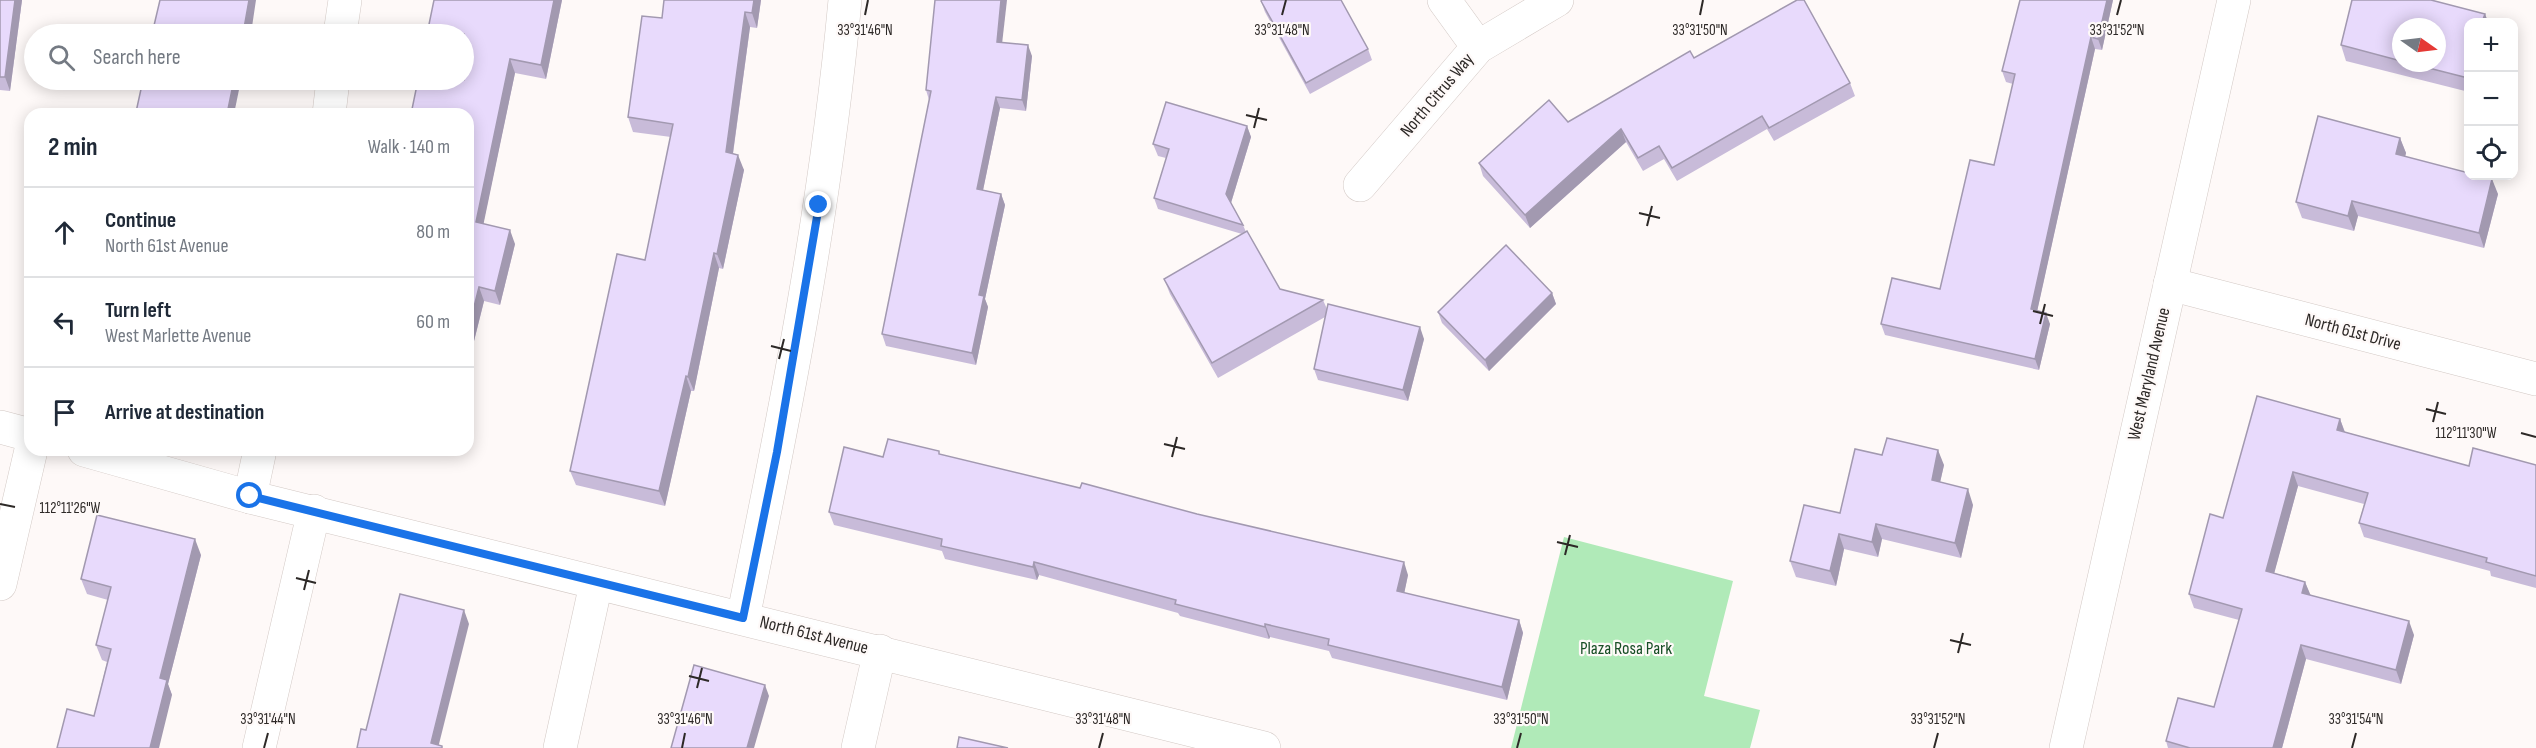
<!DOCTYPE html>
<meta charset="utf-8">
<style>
:root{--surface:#fff;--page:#f2f2f3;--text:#1f2937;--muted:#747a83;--line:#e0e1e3}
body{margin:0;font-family:"Sofia Sans Condensed",sans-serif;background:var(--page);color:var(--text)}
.controls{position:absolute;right:18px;top:18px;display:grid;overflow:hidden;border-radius:12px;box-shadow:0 3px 15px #0003}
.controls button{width:54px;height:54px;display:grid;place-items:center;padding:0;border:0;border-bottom:2px solid var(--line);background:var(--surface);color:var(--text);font:30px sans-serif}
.compass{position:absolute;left:2392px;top:18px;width:54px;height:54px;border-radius:50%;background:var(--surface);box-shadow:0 3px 15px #0003;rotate:104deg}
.stop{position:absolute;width:18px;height:18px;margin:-14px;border:4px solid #1a73e8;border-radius:50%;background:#fff}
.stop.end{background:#1a73e8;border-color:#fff;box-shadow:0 2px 6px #0008}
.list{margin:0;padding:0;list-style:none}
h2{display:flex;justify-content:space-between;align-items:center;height:78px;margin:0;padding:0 24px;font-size:26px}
h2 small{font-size:20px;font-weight:400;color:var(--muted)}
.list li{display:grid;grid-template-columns:39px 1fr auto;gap:18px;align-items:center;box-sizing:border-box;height:90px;padding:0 24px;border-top:2px solid var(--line)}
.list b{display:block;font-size:22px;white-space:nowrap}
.list p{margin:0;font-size:20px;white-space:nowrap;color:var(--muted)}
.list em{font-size:20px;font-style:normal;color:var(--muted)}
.icon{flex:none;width:33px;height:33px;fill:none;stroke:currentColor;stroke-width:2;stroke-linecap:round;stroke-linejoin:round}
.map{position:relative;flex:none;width:2536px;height:748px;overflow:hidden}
.search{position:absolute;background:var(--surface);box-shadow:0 3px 15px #0003;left:24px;top:24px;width:450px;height:66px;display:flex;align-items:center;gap:15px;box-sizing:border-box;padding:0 21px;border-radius:33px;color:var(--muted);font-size:22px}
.panel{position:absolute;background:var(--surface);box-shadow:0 3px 15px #0003;left:24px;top:108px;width:450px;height:348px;border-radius:18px}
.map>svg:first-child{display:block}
</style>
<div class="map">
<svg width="2536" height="748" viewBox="0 0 2536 748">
<rect width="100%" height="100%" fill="#fef9f8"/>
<path fill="#b0eab8" d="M 1564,537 L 1733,581 L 1704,696 L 1760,710 L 1750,748 L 1511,748 Z"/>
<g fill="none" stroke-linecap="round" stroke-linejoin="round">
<defs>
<g id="minor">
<path d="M 1444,0 L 1478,47"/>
<path d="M 340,34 L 345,0"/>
<path d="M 329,114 L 333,80"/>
<path d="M 1360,185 L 1478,47 L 1557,0"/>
<path d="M 2170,284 L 2536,379"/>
<path d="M 0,427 L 30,435"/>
<path d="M 84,450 L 250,497 L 1264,748"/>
<path d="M 250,497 L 260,450"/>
<path d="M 0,584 L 31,450"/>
<path d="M 743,618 C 785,414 826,208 845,0"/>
<path d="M 259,748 L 314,511"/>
<path d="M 560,748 L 596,584"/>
<path d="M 858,748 L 880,651"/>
<path d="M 2066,748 L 2234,0"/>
</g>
</defs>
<use href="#minor" stroke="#d3c9c5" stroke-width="34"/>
<use href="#minor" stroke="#fff" stroke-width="33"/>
</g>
<g fill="#c8bbd9" fill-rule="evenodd">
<path d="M 0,0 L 22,0 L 10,91 L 0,90 Z"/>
<path d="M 434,0 L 562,0 L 546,79 L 515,73 L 483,224 L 515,244 L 500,305 L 484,301 L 468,365 Z"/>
<path d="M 761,0 L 757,28 L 750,27 L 733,154 L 744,170 L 723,269 L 719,268 L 694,391 L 691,391 L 665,506 L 576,485 L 570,471 L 645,260 L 671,137 L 633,132 L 628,117 L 662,18 Z"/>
<path d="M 2113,0 L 2102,50 L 2095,49 L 2037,311 L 2050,324 L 2039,370 L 1885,335 L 1881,324 L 1940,289 L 1994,165 L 2013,84 L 2006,82 L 2002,71 Z"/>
<path d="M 2352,0 L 2431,0 L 2485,14 L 2488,22 L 2469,22 L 2469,92 L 2346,61 L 2341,45 ZM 2401,27 L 2437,27 L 2437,63 L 2401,63 Z"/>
<path d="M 1261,1 L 1368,49 L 1372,60 L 1310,94 L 1265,12 Z"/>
<path d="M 1002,42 L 1032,56 L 1026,111 L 1000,108 L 983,190 L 1001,194 L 1005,205 L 985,299 L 988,307 L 976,365 L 886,346 L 882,334 L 929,100 L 926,90 Z"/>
<path d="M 1694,58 L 1850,83 L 1855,96 L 1774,141 L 1767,129 L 1677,181 L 1664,159 L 1643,171 L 1626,142 L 1530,228 L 1483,176 L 1479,163 L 1568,122 Z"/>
<path d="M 1247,126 L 1251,137 L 1231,203 L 1243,225 L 1246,232 L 1280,289 L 1323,300 L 1327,309 L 1424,339 L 1408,401 L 1318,380 L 1314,369 L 1325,317 L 1218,378 L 1170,294 L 1164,279 L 1242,234 L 1158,209 L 1154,198 L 1166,158 L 1158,156 L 1153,144 Z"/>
<path d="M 2400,138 L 2406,153 L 2405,156 L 2498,194 L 2484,248 L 2358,216 L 2354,231 L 2302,218 L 2296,202 Z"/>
<path d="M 1552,293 L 1556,304 L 1489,371 L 1442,323 L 1438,312 Z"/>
<path d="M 2340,419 L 2345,432 L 2469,466 L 2536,465 L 2536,588 L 2491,576 L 2490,571 L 2364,537 L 2359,523 L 2364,504 L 2298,486 L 2274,573 L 2305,582 L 2310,595 L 2414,635 L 2401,684 L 2306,659 L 2282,748 L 2168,748 L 2166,741 L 2214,707 L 2239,620 L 2194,608 L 2189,594 L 2223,518 Z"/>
<path d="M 941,455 L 1408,575 L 1404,593 L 1519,620 L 1523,633 L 1507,700 L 1332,658 L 1329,651 L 1270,637 L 1269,639 L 1180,616 L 1178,613 L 1039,575 L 1037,580 L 945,559 L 942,551 L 834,525 L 829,512 L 883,457 Z"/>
<path d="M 1882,455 L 1944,465 L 1940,482 L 1973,505 L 1961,558 L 1882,539 L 1878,557 L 1844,549 L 1836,586 L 1796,577 L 1790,561 L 1840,513 Z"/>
<path d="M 201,555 L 168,684 L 172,695 L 94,716 L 107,662 L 102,660 L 96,645 L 108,600 L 87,594 L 81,579 Z"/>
</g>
<g fill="#a299b0">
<path d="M 15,0 L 22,0 L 10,91 L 5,77 Z"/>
<path d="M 249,0 L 256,0 L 253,20 L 251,34 L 243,34 Z"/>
<path d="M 554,0 L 562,0 L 546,79 L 541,65 Z"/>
<path d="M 754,0 L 761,0 L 757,28 L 752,13 Z"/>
<path d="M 1001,0 L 1007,0 L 1001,53 L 997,42 Z"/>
<path d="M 2107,0 L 2113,0 L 2102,50 L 2098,39 Z"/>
<path d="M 745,12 L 750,27 L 731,167 L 726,152 Z"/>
<path d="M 2485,14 L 2488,22 L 2482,22 Z"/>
<path d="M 2091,37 L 2095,49 L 2035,321 L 2031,309 Z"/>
<path d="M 1028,45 L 1032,56 L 1026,111 L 1022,100 Z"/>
<path d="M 510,59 L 515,73 L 481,236 L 476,222 Z"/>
<path d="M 234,80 L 241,80 L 234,114 L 227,114 Z"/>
<path d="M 996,97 L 1000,108 L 981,200 L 977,189 Z"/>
<path d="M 1247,126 L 1251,137 L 1230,206 L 1226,194 Z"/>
<path d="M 1621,129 L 1626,142 L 1530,228 L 1525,215 Z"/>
<path d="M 2400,138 L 2406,153 L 2402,170 L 2396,154 Z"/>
<path d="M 738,155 L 744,170 L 723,269 L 717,254 Z"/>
<path d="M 2492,179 L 2498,194 L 2484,248 L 2479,233 Z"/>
<path d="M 1001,194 L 1005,205 L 985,299 L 988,307 L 976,365 L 972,353 L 979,295 Z"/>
<path d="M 2352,201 L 2358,216 L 2354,231 L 2348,216 Z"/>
<path d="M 510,230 L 515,244 L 500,305 L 495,291 Z"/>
<path d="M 714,253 L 719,268 L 694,391 L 688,377 Z"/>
<path d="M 479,287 L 484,301 L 468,365 L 468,331 Z"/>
<path d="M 1552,293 L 1556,304 L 1489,371 L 1485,360 Z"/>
<path d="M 2046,313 L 2050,324 L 2039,370 L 2035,359 Z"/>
<path d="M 1420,327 L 1424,339 L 1408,401 L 1403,390 Z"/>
<path d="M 686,376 L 691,391 L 665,506 L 659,491 Z"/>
<path d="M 2340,419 L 2345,433 L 2337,430 Z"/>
<path d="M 1938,450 L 1944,465 L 1937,496 L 1932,480 Z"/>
<path d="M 2293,472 L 2298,486 L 2271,585 L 2266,571 Z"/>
<path d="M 1968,489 L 1973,505 L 1961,558 L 1955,543 Z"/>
<path d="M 1876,524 L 1882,539 L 1878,557 L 1872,542 Z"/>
<path d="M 1839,534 L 1844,549 L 1836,586 L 1830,571 Z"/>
<path d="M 195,539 L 201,555 L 168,684 L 172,695 L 159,748 L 150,748 L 160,678 Z"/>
<path d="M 1034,562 L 1039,575 L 1037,580 L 1033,567 Z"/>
<path d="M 1404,562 L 1408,575 L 1402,604 L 1397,591 Z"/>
<path d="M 2305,582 L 2311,596 L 2302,593 Z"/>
<path d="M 464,610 L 469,624 L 438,748 L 431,743 Z"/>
<path d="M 1519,620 L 1523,633 L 1507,700 L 1502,687 Z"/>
<path d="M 2409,621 L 2414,635 L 2401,684 L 2396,670 Z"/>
<path d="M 1265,624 L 1270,637 L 1269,639 L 1265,627 Z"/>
<path d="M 2301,645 L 2306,659 L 2282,748 L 2273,748 Z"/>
<path d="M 765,685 L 769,696 L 754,748 L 747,748 Z"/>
</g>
<g fill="#e8dafc" stroke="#a299b0" stroke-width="1.5">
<path d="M 0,0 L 15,0 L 5,77 L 0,77 Z"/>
<path d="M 160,0 L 249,0 L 243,34 L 152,34 Z"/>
<path d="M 434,0 L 554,0 L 541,65 L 510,59 L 476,222 L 510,230 L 495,291 L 479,287 L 468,331 L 468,114 L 411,114 L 418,80 L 464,80 L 464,34 L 427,34 Z"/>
<path d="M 664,0 L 754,0 L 752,13 L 745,12 L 726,152 L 738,155 L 717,254 L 714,253 L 688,377 L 686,376 L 659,491 L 570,471 L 617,254 L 645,260 L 673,124 L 628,117 L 642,16 L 662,18 Z"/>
<path d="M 935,0 L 1001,0 L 997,42 L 1028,45 L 1022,100 L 996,97 L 977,189 L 1001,194 L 979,295 L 984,296 L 972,353 L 882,334 L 931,91 L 926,90 Z"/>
<path d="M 1262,0 L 1341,0 L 1368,49 L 1306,83 L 1261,1 Z"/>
<path d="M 1797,0 L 1804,0 L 1850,83 L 1769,128 L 1762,116 L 1672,168 L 1659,146 L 1638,158 L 1621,129 L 1525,215 L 1479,163 L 1549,100 L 1568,122 L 1690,51 L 1694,58 Z"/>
<path d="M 2020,0 L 2107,0 L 2098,39 L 2091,37 L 2031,309 L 2046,313 L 2035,359 L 1881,324 L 1892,278 L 1940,289 L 1970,160 L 1994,165 L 2015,74 L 2002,71 Z"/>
<path d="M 2352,0 L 2431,0 L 2485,14 L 2482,22 L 2469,22 L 2468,78 L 2409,63 L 2437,63 L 2437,27 L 2401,27 L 2401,61 L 2341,45 Z"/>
<path d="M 143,80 L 234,80 L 227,114 L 145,114 L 136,112 Z"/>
<path d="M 1166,102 L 1247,126 L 1226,194 L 1243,225 L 1154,198 L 1169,149 L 1153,144 Z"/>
<path d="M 2318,116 L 2400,138 L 2396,154 L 2469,173 L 2469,176 L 2479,176 L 2492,179 L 2479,233 L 2352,201 L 2348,216 L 2296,202 Z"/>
<path d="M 1247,231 L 1280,289 L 1323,300 L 1212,363 L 1164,279 Z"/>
<path d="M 1506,245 L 1552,293 L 1485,360 L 1438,312 Z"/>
<path d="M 1328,304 L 1420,327 L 1403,390 L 1314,369 Z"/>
<path d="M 2257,396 L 2340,419 L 2337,430 L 2469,466 L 2473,448 L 2536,465 L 2536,576 L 2486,562 L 2487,558 L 2359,523 L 2368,493 L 2293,472 L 2266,571 L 2305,582 L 2302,593 L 2409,621 L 2396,670 L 2301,645 L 2273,748 L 2190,748 L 2166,741 L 2178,698 L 2214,707 L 2242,609 L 2189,594 L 2210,514 L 2223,518 Z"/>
<path d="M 1887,438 L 1938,450 L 1932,480 L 1968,489 L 1955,543 L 1876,524 L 1872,542 L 1839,534 L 1830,571 L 1790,561 L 1804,505 L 1840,513 L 1855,449 L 1882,455 Z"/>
<path d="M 888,439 L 939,451 L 939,454 L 1080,488 L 1082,483 L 1197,514 L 1404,562 L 1397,591 L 1519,620 L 1502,687 L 1328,645 L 1329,639 L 1265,624 L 1265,627 L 1175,604 L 1176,600 L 1034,562 L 1033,567 L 941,546 L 942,539 L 829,512 L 844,447 L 883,457 Z"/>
<path d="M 97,515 L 195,539 L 160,678 L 167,680 L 150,748 L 57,748 L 67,709 L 94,716 L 111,649 L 96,645 L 111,587 L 81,579 Z"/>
<path d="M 400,594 L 464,610 L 431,743 L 442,746 L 442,748 L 357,748 L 361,729 L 366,730 Z"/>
<path d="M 694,665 L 765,685 L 747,748 L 671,748 Z"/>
<path d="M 959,737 L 1008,748 L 957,748 Z"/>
</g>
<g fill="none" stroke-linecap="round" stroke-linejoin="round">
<path stroke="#1a73e8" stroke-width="8" d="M 250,496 L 743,618 L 777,452 L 819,205"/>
</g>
<path fill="none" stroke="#2d2927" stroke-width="2" d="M 865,15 L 868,0M 1282,15 L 1286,0M 1700,15 L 1703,0M 2117,15 L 2121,0M 1246,115 L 1267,120M 1254,128 L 1259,108M 1639,213 L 1660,218M 1647,226 L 1652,206M 2033,311 L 2053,316M 2040,324 L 2045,304M 771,346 L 791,351M 779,359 L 784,339M 2426,409 L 2446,414M 2433,422 L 2438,402M 2521,433 L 2536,437M 1164,444 L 1185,449M 1172,457 L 1177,437M 0,504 L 15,507M 1557,542 L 1578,547M 1565,555 L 1570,535M 296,578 L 316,583M 304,590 L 309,570M 1950,640 L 1971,645M 1958,653 L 1963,633M 689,676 L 709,681M 697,688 L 702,668M 264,748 L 268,733M 682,748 L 685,733M 1099,748 L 1103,733M 1517,748 L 1521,733M 1934,748 L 1938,733M 2352,748 L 2356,733"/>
<g text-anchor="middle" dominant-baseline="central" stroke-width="4.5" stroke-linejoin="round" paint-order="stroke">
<g font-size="18" fill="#2d2927" stroke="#fef9f8">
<text transform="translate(1437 95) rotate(-50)">North Citrus Way</text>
<text transform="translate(2353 332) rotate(15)">North 61st Drive</text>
<text transform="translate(2149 374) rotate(-77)">West Maryland Avenue</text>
<text transform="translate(814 635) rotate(14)">North 61st Avenue</text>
</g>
<g font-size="18" fill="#174e25" stroke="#fef9f8">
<text x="1626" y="648">Plaza Rosa Park</text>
</g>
</g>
<g font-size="15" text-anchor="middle" fill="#2d2927" stroke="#fef9f8" stroke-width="4.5" stroke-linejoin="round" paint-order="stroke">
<text x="865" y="35">33°31'46"N</text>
<text x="1282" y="35">33°31'48"N</text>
<text x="1700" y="35">33°31'50"N</text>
<text x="2117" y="35">33°31'52"N</text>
<text x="2466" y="438">112°11'30"W</text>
<text x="70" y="513">112°11'26"W</text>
<text x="268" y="724">33°31'44"N</text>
<text x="685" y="724">33°31'46"N</text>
<text x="1103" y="724">33°31'48"N</text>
<text x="1521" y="724">33°31'50"N</text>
<text x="1938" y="724">33°31'52"N</text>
<text x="2356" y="724">33°31'54"N</text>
</g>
</svg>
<div class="controls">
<button>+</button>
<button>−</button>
<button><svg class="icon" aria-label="locate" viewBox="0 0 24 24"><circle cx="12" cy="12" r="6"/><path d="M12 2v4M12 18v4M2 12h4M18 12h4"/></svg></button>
</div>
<svg class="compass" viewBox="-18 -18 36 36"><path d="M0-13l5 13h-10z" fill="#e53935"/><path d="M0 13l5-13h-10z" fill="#747a83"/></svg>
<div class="stop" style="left:250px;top:496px"></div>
<div class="stop end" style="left:819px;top:205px"></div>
<div class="search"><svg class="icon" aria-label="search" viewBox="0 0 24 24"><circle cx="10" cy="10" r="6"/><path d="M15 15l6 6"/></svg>Search here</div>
<section class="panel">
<h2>2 min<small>Walk · 140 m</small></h2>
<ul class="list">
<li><svg class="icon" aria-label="ahead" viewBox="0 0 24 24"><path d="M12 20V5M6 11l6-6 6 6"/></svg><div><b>Continue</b><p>North 61st Avenue</p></div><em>80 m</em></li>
<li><svg class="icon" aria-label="left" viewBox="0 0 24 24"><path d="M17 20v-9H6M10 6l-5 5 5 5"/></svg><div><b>Turn left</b><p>West Marlette Avenue</p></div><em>60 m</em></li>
<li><svg class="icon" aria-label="arrive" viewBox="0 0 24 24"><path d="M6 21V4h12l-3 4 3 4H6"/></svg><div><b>Arrive at destination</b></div></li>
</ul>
</section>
</div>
